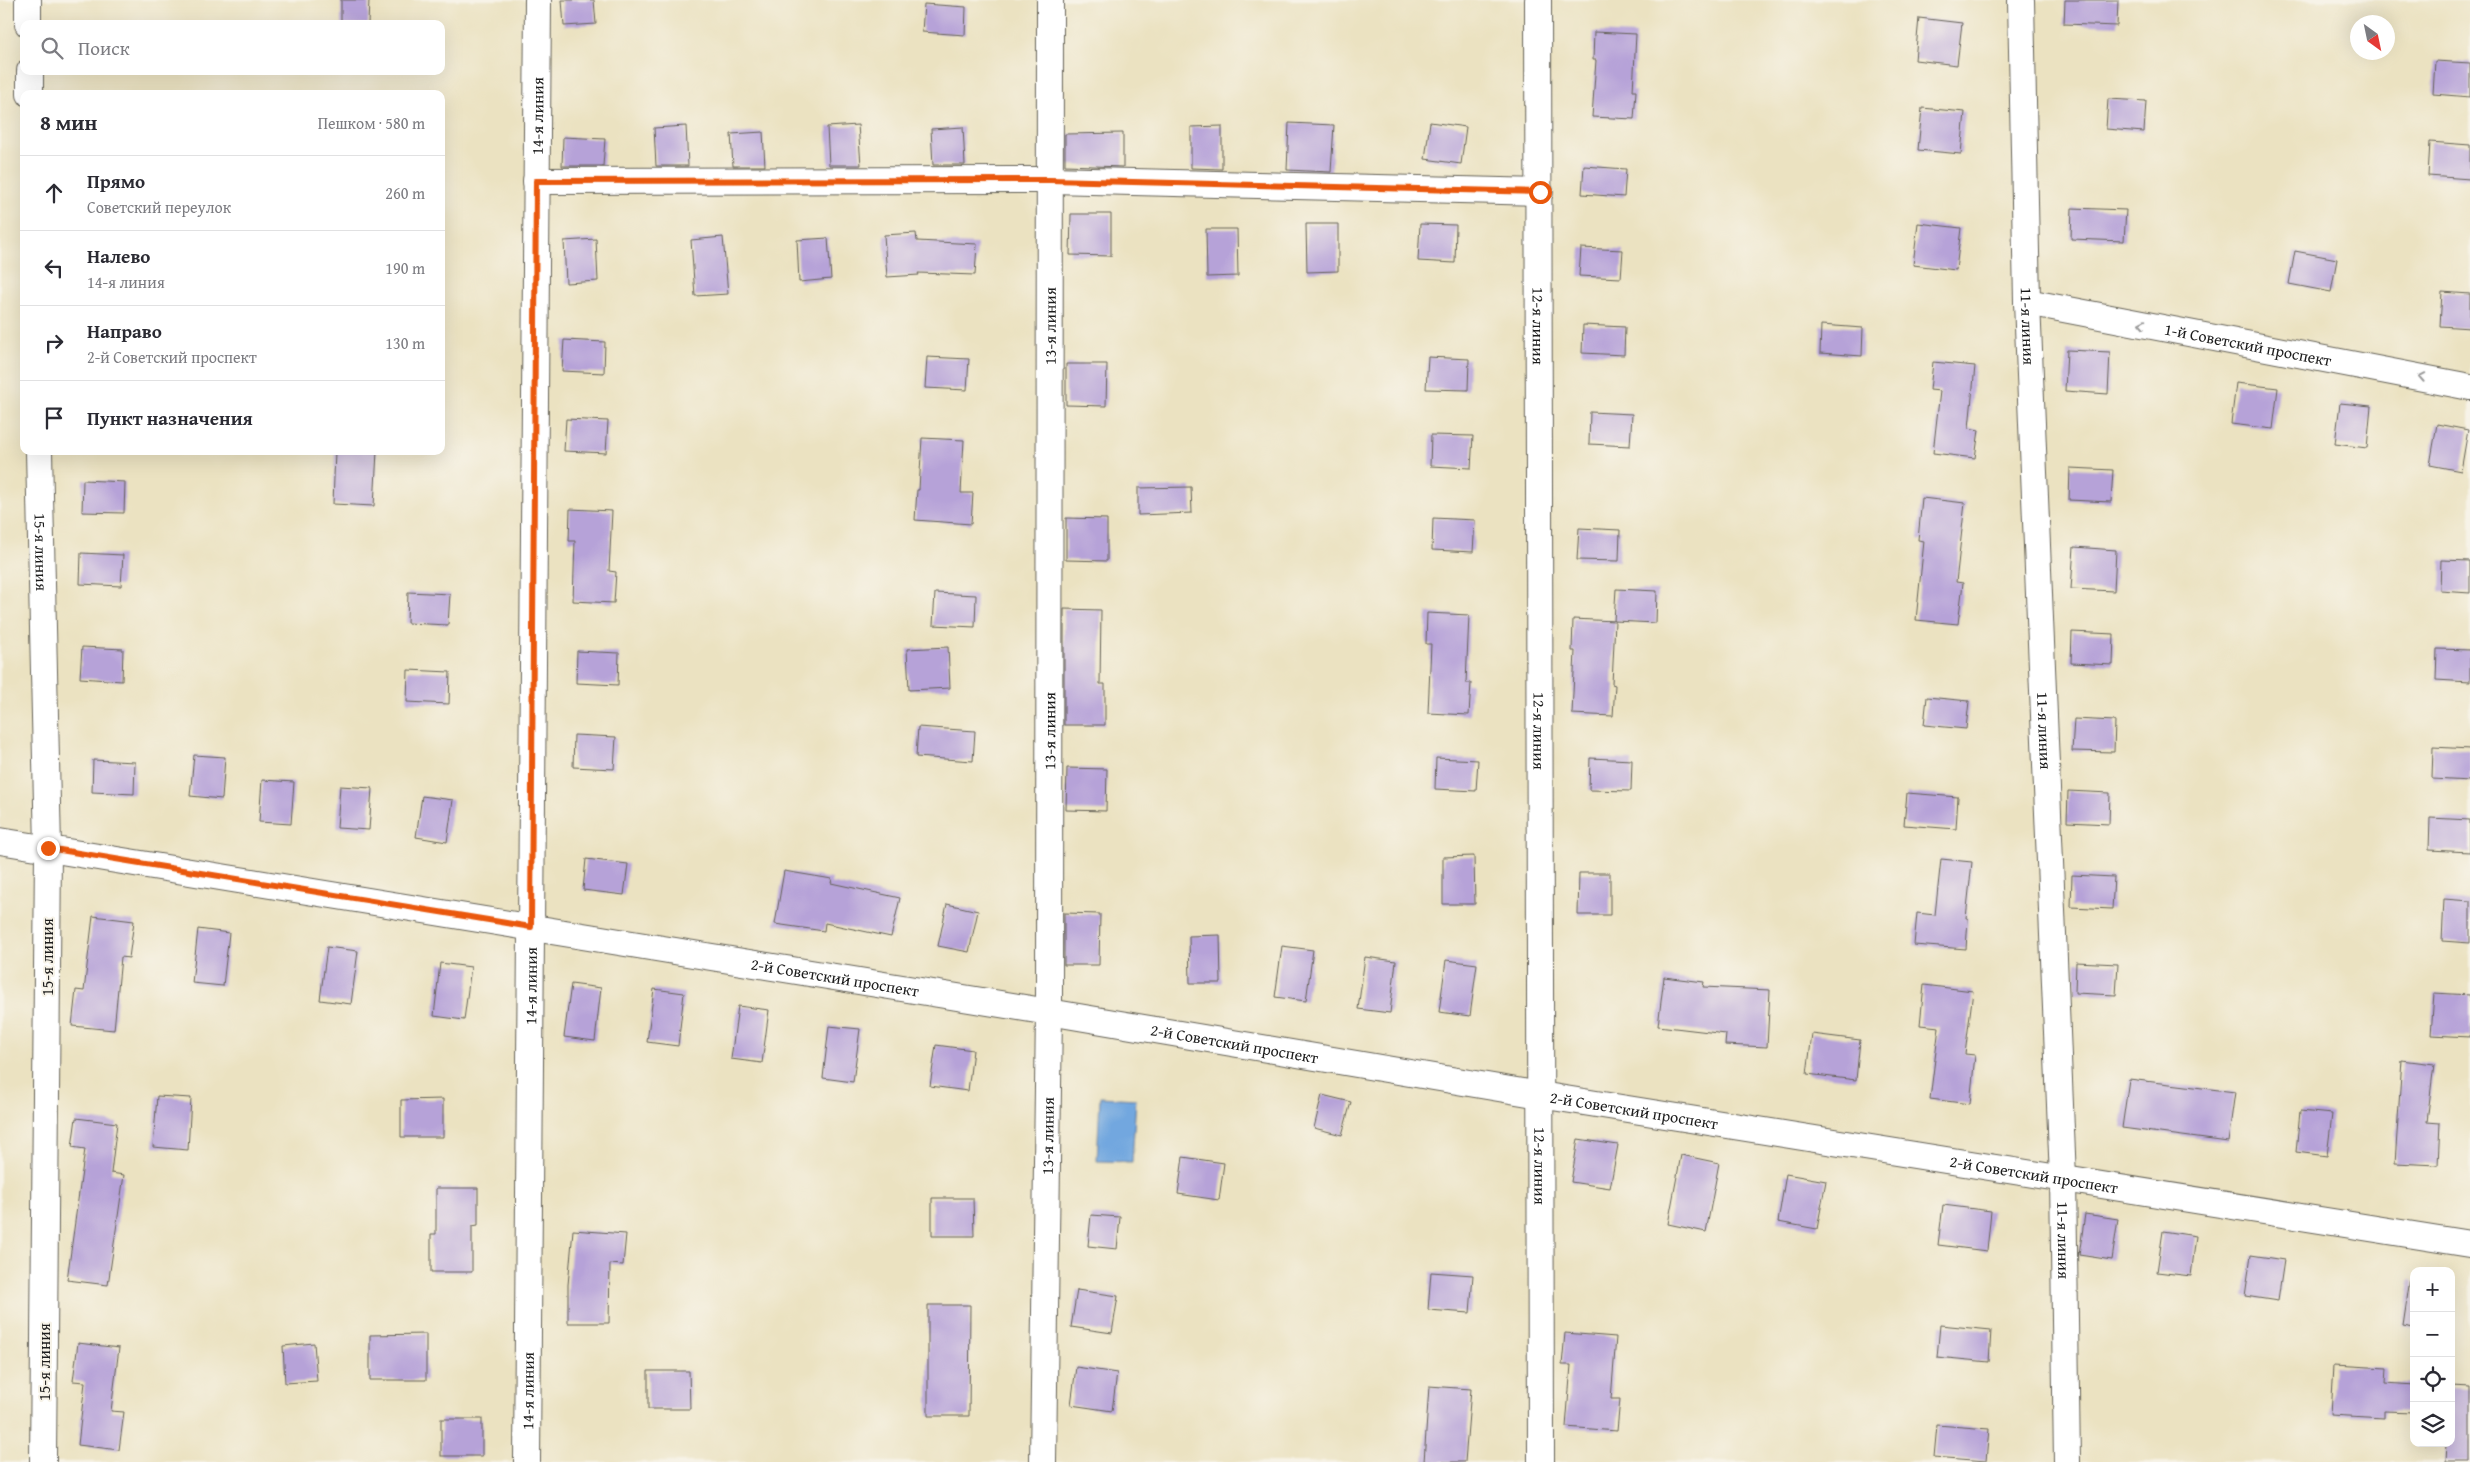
<!DOCTYPE html>
<html lang="ru">
<meta charset="utf-8">
<style>
:root{--surface:#fff;--page:#f7f7f7;--text:#2b2b33;--muted:#7c7c81;--line:#e1e1e2}
body{margin:0;font-family:"Gentium Book Plus",serif;background:var(--page);color:var(--text)}
.controls{position:absolute;right:15px;bottom:15px;display:grid;overflow:hidden;border-radius:10px;box-shadow:0 5px 20px #0002}
.controls button{width:45px;height:45px;display:grid;place-items:center;padding:0;border:0;border-bottom:1px solid var(--line);background:var(--surface);color:var(--text);font:25px sans-serif}
.compass{position:absolute;left:2350px;top:15px;width:45px;height:45px;border-radius:50%;background:var(--surface);box-shadow:0 5px 20px #0002;rotate:147deg}
.stop{position:absolute;width:15px;height:15px;margin:-11px;border:4px solid #ea580c;border-radius:50%;background:#fff}
.stop.end{background:#ea580c;border-color:#fff;box-shadow:0 1px 5px #0008}
.list{margin:0;padding:0;list-style:none}
h2{display:flex;justify-content:space-between;align-items:center;height:65px;margin:0;padding:0 20px;font-size:21px}
h2 small{font-size:16px;font-weight:400;color:var(--muted)}
.list li{display:grid;grid-template-columns:32px 1fr auto;gap:15px;align-items:center;box-sizing:border-box;height:75px;padding:0 20px;border-top:1px solid var(--line)}
.list b{display:block;font-size:19px;white-space:nowrap}
.list p{margin:0;font-size:16px;white-space:nowrap;color:var(--muted)}
.list em{font-size:16px;font-style:normal;color:var(--muted)}
.icon{flex:none;width:28px;height:28px;fill:none;stroke:currentColor;stroke-width:2;stroke-linecap:round;stroke-linejoin:round}
.map{position:relative;flex:none;width:2470px;height:1462px;overflow:hidden}
.search{position:absolute;background:var(--surface);box-shadow:0 5px 20px #0002;left:20px;top:20px;width:425px;height:55px;display:flex;align-items:center;gap:12px;box-sizing:border-box;padding:0 18px;border-radius:10px;color:var(--muted);font-size:19px}
.panel{position:absolute;background:var(--surface);box-shadow:0 5px 20px #0002;left:20px;top:90px;width:425px;height:365px;border-radius:10px}
.map>svg:first-child{display:block}
</style>
<div class="map">
<svg width="2470" height="1462" viewBox="0 0 2470 1462">
<rect width="100%" height="100%" fill="#f7f3e8"/>
<filter id="ink" filterUnits="userSpaceOnUse"><feTurbulence type="fractalNoise" baseFrequency=".02" numOctaves="2"/><feDisplacementMap in="SourceGraphic" scale="10" xChannelSelector="R" yChannelSelector="G"/><feConvolveMatrix kernelMatrix="1 2 1 2 8 2 1 2 1" color-interpolation-filters="sRGB"/></filter>
<filter id="wash" filterUnits="userSpaceOnUse"><feTurbulence type="fractalNoise" baseFrequency=".0096" numOctaves="4" result="noise"/><feDisplacementMap in="SourceGraphic" scale="20" xChannelSelector="R" yChannelSelector="G"/><feGaussianBlur stdDeviation="1.12" result="paint"/><feColorMatrix in="noise" values="0 0 0 0 0 0 0 0 0 0 0 0 0 0 0 0 0 1.4 0 .05"/><feComposite in="paint" operator="in"/></filter>
<g filter="url(#wash)">
<rect width="100%" height="100%" fill="#ebe2c1"/>
<path fill="#72a7df" stroke="#47627e" d="M 1100,1097 L 1136,1099 L 1132,1162 L 1097,1161 Z"/>
<g id="blocks">
<g fill="#b6a2d8">
<path d="M 341,0 L 369,0 L 368,24 L 341,24 Z"/>
<path d="M 562,0 L 594,0 L 596,24 L 564,26 Z"/>
<path d="M 2065,0 L 2118,0 L 2117,26 L 2064,24 Z"/>
<path d="M 924,4 L 966,7 L 965,35 L 922,32 Z"/>
<path d="M 1919,18 L 1962,23 L 1957,65 L 1915,60 Z"/>
<path d="M 1594,32 L 1636,34 L 1633,91 L 1636,91 L 1634,119 L 1592,117 L 1596,60 L 1593,60 Z"/>
<path d="M 2435,61 L 2470,63 L 2470,97 L 2433,94 Z"/>
<path d="M 2108,99 L 2146,101 L 2144,132 L 2106,129 Z"/>
<path d="M 1922,108 L 1965,112 L 1961,154 L 1918,150 Z"/>
<path d="M 1430,122 L 1466,127 L 1461,164 L 1425,159 Z"/>
<path d="M 1289,123 L 1334,125 L 1331,172 L 1287,170 Z"/>
<path d="M 858,125 L 861,165 L 829,165 L 827,127 Z"/>
<path d="M 686,126 L 688,166 L 656,166 L 654,128 Z"/>
<path d="M 1222,126 L 1222,169 L 1191,168 L 1191,127 Z"/>
<path d="M 963,127 L 965,165 L 933,165 L 931,129 Z"/>
<path d="M 763,132 L 765,166 L 733,166 L 731,134 Z"/>
<path d="M 1123,133 L 1123,167 L 1065,165 L 1065,134 Z"/>
<path d="M 563,137 L 605,139 L 603,166 L 562,166 Z"/>
<path d="M 2430,142 L 2470,145 L 2470,179 L 2428,176 Z"/>
<path d="M 1584,166 L 1626,169 L 1624,197 L 1582,194 Z"/>
<path d="M 2072,208 L 2126,210 L 2124,241 L 2071,239 Z"/>
<path d="M 1071,214 L 1111,214 L 1111,256 L 1070,255 Z"/>
<path d="M 1918,223 L 1961,228 L 1956,270 L 1913,265 Z"/>
<path d="M 1306,224 L 1338,224 L 1338,271 L 1307,272 Z"/>
<path d="M 1420,224 L 1456,225 L 1455,263 L 1418,261 Z"/>
<path d="M 1206,229 L 1237,229 L 1238,276 L 1207,277 Z"/>
<path d="M 916,233 L 917,241 L 977,244 L 975,275 L 918,273 L 919,275 L 887,277 L 884,235 Z"/>
<path d="M 723,237 L 728,294 L 695,296 L 691,240 Z"/>
<path d="M 828,238 L 831,279 L 799,282 L 797,240 Z"/>
<path d="M 596,239 L 598,281 L 566,283 L 564,241 Z"/>
<path d="M 1581,248 L 1623,250 L 1621,278 L 1579,276 Z"/>
<path d="M 2295,251 L 2337,259 L 2331,292 L 2289,284 Z"/>
<path d="M 2442,292 L 2470,294 L 2470,328 L 2440,326 Z"/>
<path d="M 1583,325 L 1625,327 L 1624,355 L 1582,353 Z"/>
<path d="M 1821,325 L 1863,328 L 1862,356 L 1820,353 Z"/>
<path d="M 564,340 L 605,342 L 604,373 L 562,371 Z"/>
<path d="M 2067,350 L 2110,352 L 2108,394 L 2065,391 Z"/>
<path d="M 927,357 L 969,359 L 967,390 L 925,388 Z"/>
<path d="M 1428,357 L 1469,359 L 1468,390 L 1426,389 Z"/>
<path d="M 1933,362 L 1975,366 L 1969,428 L 1979,430 L 1975,458 L 1933,453 L 1940,391 L 1930,390 Z"/>
<path d="M 1066,364 L 1107,364 L 1106,406 L 1066,405 Z"/>
<path d="M 2236,383 L 2278,388 L 2273,429 L 2231,424 Z"/>
<path d="M 2340,403 L 2371,406 L 2367,448 L 2335,444 Z"/>
<path d="M 1590,412 L 1632,414 L 1630,446 L 1589,444 Z"/>
<path d="M 566,419 L 608,421 L 606,453 L 564,451 Z"/>
<path d="M 2437,424 L 2468,430 L 2461,471 L 2430,465 Z"/>
<path d="M 1431,435 L 1473,436 L 1471,468 L 1430,466 Z"/>
<path d="M 922,438 L 964,440 L 961,493 L 973,493 L 971,524 L 915,520 L 917,490 L 919,490 Z"/>
<path d="M 335,451 L 377,451 L 374,506 L 333,504 Z"/>
<path d="M 2070,468 L 2113,470 L 2111,502 L 2069,500 Z"/>
<path d="M 83,480 L 125,482 L 124,513 L 82,512 Z"/>
<path d="M 1191,487 L 1192,513 L 1138,515 L 1138,488 Z"/>
<path d="M 1922,498 L 1965,503 L 1956,582 L 1963,583 L 1958,624 L 1916,620 L 1924,541 L 1918,540 Z"/>
<path d="M 570,509 L 612,511 L 609,571 L 616,572 L 614,603 L 573,601 L 575,541 L 569,541 Z"/>
<path d="M 1066,518 L 1107,519 L 1107,561 L 1066,560 Z"/>
<path d="M 1433,518 L 1475,520 L 1473,552 L 1432,550 Z"/>
<path d="M 1579,528 L 1620,530 L 1619,561 L 1577,560 Z"/>
<path d="M 2074,547 L 2116,550 L 2114,591 L 2071,589 Z"/>
<path d="M 81,553 L 123,555 L 121,586 L 80,584 Z"/>
<path d="M 2441,560 L 2470,561 L 2470,593 L 2440,591 Z"/>
<path d="M 1616,589 L 1657,591 L 1656,623 L 1614,621 Z"/>
<path d="M 408,592 L 450,594 L 448,625 L 407,623 Z"/>
<path d="M 935,593 L 976,595 L 975,627 L 933,625 Z"/>
<path d="M 1064,609 L 1101,610 L 1100,684 L 1105,684 L 1105,725 L 1064,725 Z"/>
<path d="M 1427,613 L 1469,615 L 1466,683 L 1471,683 L 1469,715 L 1428,713 L 1431,644 L 1426,644 Z"/>
<path d="M 1573,619 L 1615,621 L 1612,684 L 1615,685 L 1613,716 L 1572,714 L 1575,651 L 1572,651 Z"/>
<path d="M 2072,632 L 2114,634 L 2113,665 L 2071,663 Z"/>
<path d="M 82,647 L 123,649 L 122,681 L 80,678 Z"/>
<path d="M 948,647 L 950,688 L 909,690 L 907,649 Z"/>
<path d="M 2437,649 L 2470,650 L 2470,682 L 2436,680 Z"/>
<path d="M 577,651 L 619,653 L 618,685 L 576,683 Z"/>
<path d="M 408,670 L 450,672 L 449,704 L 407,702 Z"/>
<path d="M 1927,697 L 1969,701 L 1966,729 L 1924,725 Z"/>
<path d="M 2074,719 L 2115,721 L 2114,752 L 2072,751 Z"/>
<path d="M 918,727 L 975,731 L 973,761 L 916,757 Z"/>
<path d="M 574,735 L 616,737 L 614,769 L 573,767 Z"/>
<path d="M 2433,747 L 2470,749 L 2470,781 L 2432,779 Z"/>
<path d="M 194,755 L 225,757 L 222,799 L 190,796 Z"/>
<path d="M 1436,758 L 1478,760 L 1476,791 L 1435,789 Z"/>
<path d="M 1590,758 L 1632,760 L 1631,791 L 1589,790 Z"/>
<path d="M 93,760 L 135,762 L 134,794 L 92,792 Z"/>
<path d="M 1067,768 L 1107,769 L 1106,811 L 1066,810 Z"/>
<path d="M 262,780 L 294,782 L 291,824 L 259,822 Z"/>
<path d="M 340,786 L 372,788 L 369,830 L 337,828 Z"/>
<path d="M 2068,791 L 2110,793 L 2109,824 L 2067,822 Z"/>
<path d="M 1907,793 L 1958,797 L 1956,829 L 1904,825 Z"/>
<path d="M 422,796 L 453,800 L 447,842 L 416,837 Z"/>
<path d="M 2430,818 L 2470,820 L 2470,852 L 2429,850 Z"/>
<path d="M 1474,856 L 1475,904 L 1443,904 L 1443,857 Z"/>
<path d="M 586,859 L 628,864 L 624,895 L 583,890 Z"/>
<path d="M 1941,859 L 1972,862 L 1966,918 L 1968,918 L 1966,949 L 1914,945 L 1917,913 L 1935,915 Z"/>
<path d="M 784,871 L 832,879 L 831,883 L 900,898 L 891,937 L 825,923 L 824,931 L 775,924 Z"/>
<path d="M 1579,873 L 1610,873 L 1610,915 L 1578,915 Z"/>
<path d="M 2072,875 L 2114,877 L 2112,909 L 2071,907 Z"/>
<path d="M 2444,899 L 2470,901 L 2470,943 L 2442,941 Z"/>
<path d="M 947,904 L 978,911 L 969,952 L 938,946 Z"/>
<path d="M 1064,913 L 1100,914 L 1099,965 L 1064,965 Z"/>
<path d="M 93,916 L 134,921 L 129,958 L 121,957 L 114,1030 L 72,1026 L 76,990 L 84,991 Z"/>
<path d="M 198,929 L 229,933 L 223,986 L 192,983 Z"/>
<path d="M 1220,935 L 1221,983 L 1190,983 L 1189,936 Z"/>
<path d="M 1282,946 L 1313,950 L 1306,1001 L 1275,997 Z"/>
<path d="M 327,947 L 358,951 L 351,1004 L 320,1000 Z"/>
<path d="M 1365,957 L 1396,961 L 1390,1013 L 1358,1009 Z"/>
<path d="M 1446,960 L 1477,964 L 1470,1016 L 1439,1012 Z"/>
<path d="M 2076,962 L 2118,964 L 2116,995 L 2075,993 Z"/>
<path d="M 440,963 L 471,967 L 464,1020 L 434,1016 Z"/>
<path d="M 1664,977 L 1704,982 L 1703,987 L 1770,990 L 1767,1047 L 1725,1045 L 1726,1034 L 1658,1026 Z"/>
<path d="M 571,984 L 601,988 L 595,1041 L 564,1037 Z"/>
<path d="M 1924,985 L 1973,991 L 1965,1054 L 1975,1055 L 1970,1104 L 1930,1099 L 1939,1027 L 1920,1025 Z"/>
<path d="M 654,989 L 684,993 L 678,1046 L 647,1042 Z"/>
<path d="M 2434,993 L 2470,995 L 2470,1037 L 2431,1035 Z"/>
<path d="M 738,1006 L 769,1010 L 762,1063 L 731,1059 Z"/>
<path d="M 829,1026 L 860,1029 L 853,1082 L 823,1078 Z"/>
<path d="M 1812,1034 L 1860,1040 L 1856,1080 L 1807,1074 Z"/>
<path d="M 936,1045 L 973,1050 L 968,1091 L 930,1086 Z"/>
<path d="M 2402,1060 L 2434,1064 L 2427,1122 L 2440,1123 L 2438,1165 L 2395,1163 Z"/>
<path d="M 2129,1079 L 2235,1092 L 2228,1142 L 2122,1128 Z"/>
<path d="M 1322,1095 L 1351,1102 L 1342,1135 L 1314,1128 Z"/>
<path d="M 157,1096 L 191,1098 L 188,1150 L 153,1147 Z"/>
<path d="M 443,1099 L 443,1137 L 401,1137 L 401,1100 Z"/>
<path d="M 2300,1111 L 2332,1114 L 2327,1156 L 2296,1152 Z"/>
<path d="M 76,1118 L 117,1123 L 111,1173 L 124,1175 L 108,1285 L 67,1280 L 85,1149 L 72,1147 Z"/>
<path d="M 1578,1139 L 1618,1145 L 1610,1188 L 1571,1182 Z"/>
<path d="M 1681,1155 L 1719,1163 L 1706,1232 L 1668,1224 Z"/>
<path d="M 1183,1157 L 1224,1163 L 1219,1200 L 1178,1194 Z"/>
<path d="M 1786,1174 L 1826,1181 L 1817,1229 L 1778,1222 Z"/>
<path d="M 436,1188 L 478,1188 L 478,1225 L 472,1226 L 472,1272 L 431,1272 L 431,1234 L 436,1234 Z"/>
<path d="M 932,1198 L 973,1198 L 974,1236 L 932,1236 Z"/>
<path d="M 1943,1205 L 1991,1211 L 1987,1251 L 1938,1245 Z"/>
<path d="M 2085,1214 L 2118,1219 L 2112,1260 L 2079,1255 Z"/>
<path d="M 1091,1215 L 1120,1217 L 1117,1249 L 1088,1246 Z"/>
<path d="M 573,1230 L 626,1234 L 623,1265 L 610,1264 L 609,1323 L 568,1323 L 568,1285 Z"/>
<path d="M 2163,1231 L 2196,1236 L 2191,1276 L 2157,1272 Z"/>
<path d="M 2251,1255 L 2284,1260 L 2278,1301 L 2245,1296 Z"/>
<path d="M 1431,1272 L 1473,1275 L 1470,1313 L 1428,1310 Z"/>
<path d="M 2410,1279 L 2414,1280 L 2414,1328 L 2403,1326 Z"/>
<path d="M 1077,1290 L 1118,1296 L 1112,1333 L 1071,1327 Z"/>
<path d="M 928,1305 L 970,1305 L 969,1416 L 928,1416 Z"/>
<path d="M 1940,1325 L 1991,1330 L 1989,1362 L 1937,1357 Z"/>
<path d="M 1565,1333 L 1616,1337 L 1611,1399 L 1620,1399 L 1617,1431 L 1566,1427 L 1571,1365 L 1562,1365 Z"/>
<path d="M 426,1334 L 426,1380 L 370,1380 L 370,1335 Z"/>
<path d="M 78,1343 L 119,1348 L 111,1411 L 124,1412 L 119,1450 L 78,1445 L 85,1382 L 73,1381 Z"/>
<path d="M 314,1343 L 317,1381 L 285,1383 L 283,1346 Z"/>
<path d="M 2334,1365 L 2387,1368 L 2386,1383 L 2414,1385 L 2414,1412 L 2384,1411 L 2384,1418 L 2331,1415 Z"/>
<path d="M 1076,1367 L 1117,1373 L 1112,1411 L 1071,1405 Z"/>
<path d="M 648,1371 L 689,1371 L 690,1409 L 648,1409 Z"/>
<path d="M 1429,1386 L 1471,1389 L 1465,1462 L 1424,1462 Z"/>
<path d="M 2451,1386 L 2470,1387 L 2470,1462 L 2445,1462 L 2446,1443 L 2451,1443 Z"/>
<rect x="441" y="1419" width="41" height="37"/>
<path d="M 1937,1425 L 1989,1429 L 1986,1461 L 1934,1457 Z"/>
</g>
</g>
</g>
<g filter="url(#ink)">
<use href="#blocks" fill-opacity="0" stroke="#646156" stroke-width="1"/>
<g fill="none" stroke-linecap="round" stroke-linejoin="round">
<defs>
<g id="street">
<path d="M 28,0 L 28,24"/>
<path id="s1" d="M 1538,0 L 1541,1462"/>
<path id="s2" d="M 2021,0 L 2027,302 L 2063,1178 L 2067,1462"/>
<path d="M 30,71 L 30,94"/>
<path d="M 536,181 L 1050,180 L 1540,192"/>
<path id="s3" d="M 2027,302 L 2470,387"/>
<path id="s4" d="M 39,451 L 48,848 L 43,1462"/>
<path id="s5" d="M 0,841 L 1049,1012 L 1540,1095 L 2470,1244"/>
<path id="s6" d="M 527,1462 L 538,0"/>
<path id="s7" d="M 1043,1462 L 1049,1012 L 1050,0"/>
</g>
</defs>
<use href="#street" stroke="#646156" stroke-width="28"/>
<use href="#street" stroke="#fff" stroke-width="26"/>
</g>
<defs><path id="oneway-chevron" d="M-2-3.5L2.5 0L-2 3.5" fill="none" stroke-width="1.6" stroke-linecap="round" stroke-linejoin="round" transform="scale(1.25)"/></defs>
<g stroke="#999">
<use href="#oneway-chevron" transform="translate(2142 324) rotate(-169)"/>
<use href="#oneway-chevron" transform="translate(2422 377) rotate(-169)"/>
</g>
</g>
<g fill="none" stroke-linecap="round" stroke-linejoin="round" filter="url(#ink)">
<path stroke="#ea580c" stroke-width="6" d="M 48,848 L 531,927 L 536,181 L 1050,180 L 1540,192"/>
</g>
<g text-anchor="middle" dominant-baseline="central" stroke-width="4" stroke-linejoin="round" paint-order="stroke">
<g font-size="16" fill="#1c1c1c" stroke="#f7f3e8">
<text stroke="none"><textPath href="#s6" startOffset="1346">14-я линия</textPath></text>
<text stroke="none"><textPath href="#s7" startOffset="1136">13-я линия</textPath></text>
<text stroke="none"><textPath href="#s1" startOffset="326">12-я линия</textPath></text>
<text stroke="none"><textPath href="#s2" startOffset="326">11-я линия</textPath></text>
<text stroke="none"><textPath href="#s3" startOffset="225">1-й Советский проспект</textPath></text>
<text stroke="none"><textPath href="#s4" startOffset="101">15-я линия</textPath></text>
<text stroke="none"><textPath href="#s7" startOffset="731">13-я линия</textPath></text>
<text stroke="none"><textPath href="#s1" startOffset="731">12-я линия</textPath></text>
<text stroke="none"><textPath href="#s2" startOffset="731">11-я линия</textPath></text>
<text transform="translate(47 957) rotate(-90)">15-я линия</text>
<text stroke="none"><textPath href="#s5" startOffset="846">2-й Советский проспект</textPath></text>
<text stroke="none"><textPath href="#s6" startOffset="476">14-я линия</textPath></text>
<text stroke="none"><textPath href="#s5" startOffset="1251">2-й Советский проспект</textPath></text>
<text stroke="none"><textPath href="#s5" startOffset="1656">2-й Советский проспект</textPath></text>
<text stroke="none"><textPath href="#s7" startOffset="326">13-я линия</textPath></text>
<text stroke="none"><textPath href="#s1" startOffset="1166">12-я линия</textPath></text>
<text stroke="none"><textPath href="#s5" startOffset="2061">2-й Советский проспект</textPath></text>
<text stroke="none"><textPath href="#s2" startOffset="1241">11-я линия</textPath></text>
<text transform="translate(44 1362) rotate(-90)">15-я линия</text>
<text stroke="none"><textPath href="#s6" startOffset="71">14-я линия</textPath></text>
</g>
</g>
</svg>
<div class="controls">
<button>+</button>
<button>−</button>
<button><svg class="icon" aria-label="locate" viewBox="0 0 24 24"><circle cx="12" cy="12" r="6"/><path d="M12 2v4M12 18v4M2 12h4M18 12h4"/></svg></button>
<button><svg class="icon" aria-label="layers" viewBox="0 0 24 24"><path d="M12 4l9 5-9 5-9-5zM3 14l9 5 9-5"/></svg></button>
</div>
<svg class="compass" viewBox="-18 -18 36 36"><path d="M0-13l5 13h-10z" fill="#e53935"/><path d="M0 13l5-13h-10z" fill="#7c7c81"/></svg>
<div class="stop" style="left:1540px;top:192px"></div>
<div class="stop end" style="left:48px;top:848px"></div>
<div class="search"><svg class="icon" aria-label="search" viewBox="0 0 24 24"><circle cx="10" cy="10" r="6"/><path d="M15 15l6 6"/></svg>Поиск</div>
<section class="panel">
<h2>8 мин<small>Пешком · 580 m</small></h2>
<ul class="list">
<li><svg class="icon" aria-label="ahead" viewBox="0 0 24 24"><path d="M12 20V5M6 11l6-6 6 6"/></svg><div><b>Прямо</b><p>Советский переулок</p></div><em>260 m</em></li>
<li><svg class="icon" aria-label="left" viewBox="0 0 24 24"><path d="M17 20v-9H6M10 6l-5 5 5 5"/></svg><div><b>Налево</b><p>14-я линия</p></div><em>190 m</em></li>
<li><svg class="icon" aria-label="right" viewBox="0 0 24 24"><path d="M7 20v-9h11M14 6l5 5-5 5"/></svg><div><b>Направо</b><p>2-й Советский проспект</p></div><em>130 m</em></li>
<li><svg class="icon" aria-label="arrive" viewBox="0 0 24 24"><path d="M6 21V4h12l-3 4 3 4H6"/></svg><div><b>Пункт назначения</b></div></li>
</ul>
</section>
</div>
